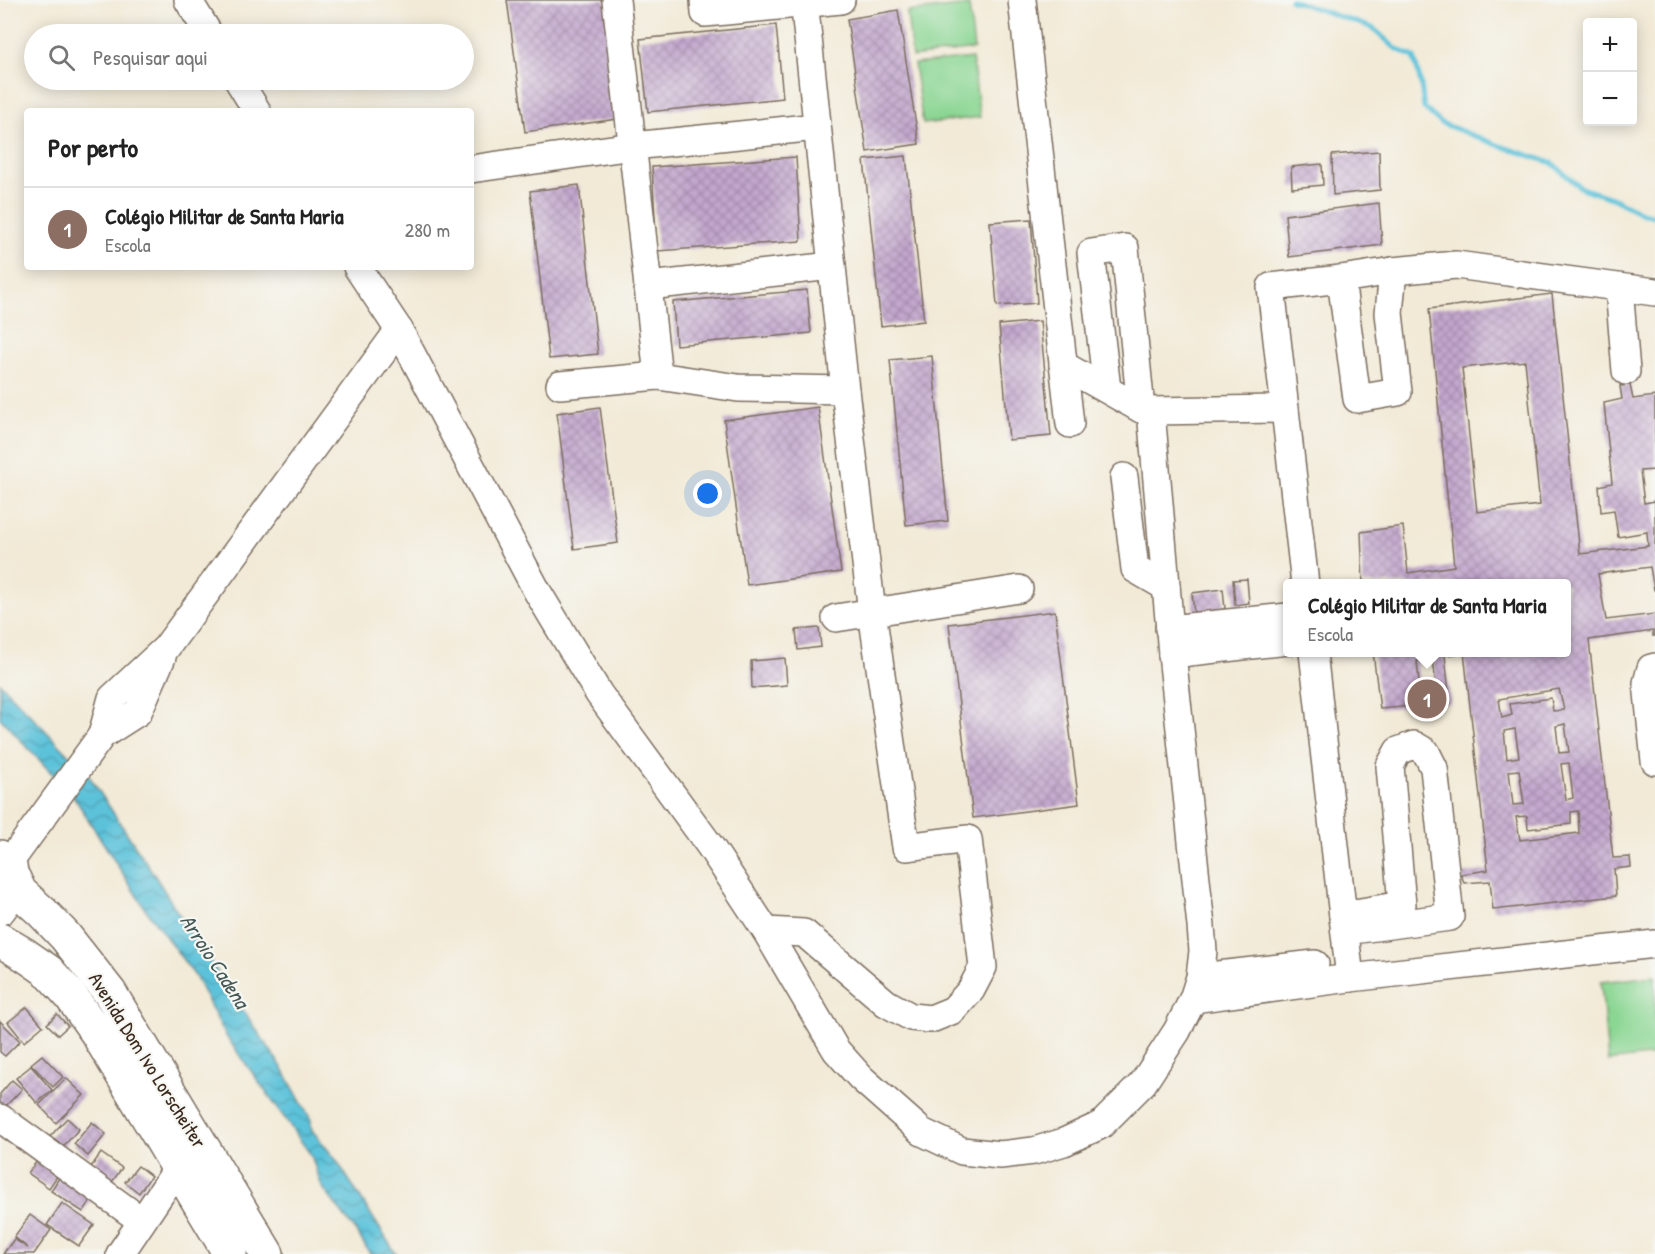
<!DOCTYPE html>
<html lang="pt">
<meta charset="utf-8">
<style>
:root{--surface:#fff;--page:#f2f2f2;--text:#222;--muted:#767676;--line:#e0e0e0;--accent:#1f6fb2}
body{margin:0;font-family:"Patrick Hand",sans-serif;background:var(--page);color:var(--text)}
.controls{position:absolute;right:18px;top:18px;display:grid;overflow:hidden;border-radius:6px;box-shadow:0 3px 15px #0003}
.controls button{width:54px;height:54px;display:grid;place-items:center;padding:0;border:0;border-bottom:2px solid var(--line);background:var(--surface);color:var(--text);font:30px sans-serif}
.you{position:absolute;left:708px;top:494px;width:21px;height:21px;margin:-15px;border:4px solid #fff;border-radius:50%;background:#1a73e8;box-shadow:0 0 0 9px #1a73e833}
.badge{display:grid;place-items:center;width:39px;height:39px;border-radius:50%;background:var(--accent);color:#fff;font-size:20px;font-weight:700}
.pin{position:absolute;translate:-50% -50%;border:3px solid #fff;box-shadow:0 2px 6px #0006}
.popup{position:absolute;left:1283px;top:579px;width:288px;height:78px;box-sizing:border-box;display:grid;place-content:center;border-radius:6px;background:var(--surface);filter:drop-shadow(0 2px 4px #0005);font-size:20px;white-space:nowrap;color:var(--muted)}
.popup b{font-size:22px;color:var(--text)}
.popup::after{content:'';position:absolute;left:50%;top:100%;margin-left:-12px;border:12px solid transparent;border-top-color:var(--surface)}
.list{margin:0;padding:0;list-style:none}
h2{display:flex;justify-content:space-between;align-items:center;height:78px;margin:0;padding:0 24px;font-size:26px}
h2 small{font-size:20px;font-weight:400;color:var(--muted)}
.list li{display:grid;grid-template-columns:39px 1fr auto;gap:18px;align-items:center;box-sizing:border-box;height:84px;padding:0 24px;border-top:2px solid var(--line)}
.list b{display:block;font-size:22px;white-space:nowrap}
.list p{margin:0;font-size:20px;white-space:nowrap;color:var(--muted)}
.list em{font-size:20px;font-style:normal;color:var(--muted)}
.icon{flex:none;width:33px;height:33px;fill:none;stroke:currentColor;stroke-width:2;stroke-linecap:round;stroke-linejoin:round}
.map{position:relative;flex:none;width:1655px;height:1254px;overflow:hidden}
.search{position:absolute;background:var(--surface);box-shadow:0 3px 15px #0003;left:24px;top:24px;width:450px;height:66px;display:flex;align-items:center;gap:15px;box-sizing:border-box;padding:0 21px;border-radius:33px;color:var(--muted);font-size:22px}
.panel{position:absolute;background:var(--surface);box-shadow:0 3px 15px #0003;left:24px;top:108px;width:450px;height:162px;border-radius:6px}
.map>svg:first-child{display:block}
</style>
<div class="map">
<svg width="1655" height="1254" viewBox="0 0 1655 1254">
<defs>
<pattern id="water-waves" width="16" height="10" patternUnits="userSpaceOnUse" patternTransform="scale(1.5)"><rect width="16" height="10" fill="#5cc2da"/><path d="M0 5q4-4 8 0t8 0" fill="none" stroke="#4d9eb0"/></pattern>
<pattern id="building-cross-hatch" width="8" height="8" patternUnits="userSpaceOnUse" patternTransform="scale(1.5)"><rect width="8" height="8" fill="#c3a7ce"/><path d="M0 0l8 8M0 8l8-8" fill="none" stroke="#a088a7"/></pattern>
</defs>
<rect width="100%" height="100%" fill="#f6f6f2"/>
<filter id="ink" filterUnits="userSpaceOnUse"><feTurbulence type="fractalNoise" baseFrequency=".0167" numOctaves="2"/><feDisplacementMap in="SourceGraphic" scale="12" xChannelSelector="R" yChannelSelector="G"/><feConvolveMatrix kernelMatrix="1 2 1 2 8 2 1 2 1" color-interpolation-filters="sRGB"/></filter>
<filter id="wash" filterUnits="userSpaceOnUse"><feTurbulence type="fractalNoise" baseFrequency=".008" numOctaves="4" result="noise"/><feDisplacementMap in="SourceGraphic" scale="24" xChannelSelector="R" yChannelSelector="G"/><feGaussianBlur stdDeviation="1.35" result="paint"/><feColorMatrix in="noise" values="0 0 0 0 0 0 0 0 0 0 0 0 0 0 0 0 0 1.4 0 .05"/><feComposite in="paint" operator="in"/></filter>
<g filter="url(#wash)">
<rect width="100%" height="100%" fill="#f2ead7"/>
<g fill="#8ad693" stroke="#628058" stroke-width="1.5">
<path d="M 969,5 L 974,49 L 912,57 L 907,12 Z"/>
<path d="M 972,58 L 980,117 L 923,124 L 914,64 Z"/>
<path d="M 1655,976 L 1655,1055 L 1608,1061 L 1601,982 Z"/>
</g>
<path fill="url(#water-waves)" stroke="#4c767c" stroke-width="1.5" d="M 0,683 L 89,776 L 153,873 L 194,938 L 281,1066 L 311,1120 L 311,1129 L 337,1161 L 396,1254 L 370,1254 L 358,1234 L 322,1187 L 311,1155 L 226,1036 L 195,976 L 144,907 L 74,797 L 0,718 Z"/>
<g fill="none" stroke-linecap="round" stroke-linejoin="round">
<path stroke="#5cc2da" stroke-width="5" d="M 1291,0 L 1373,28 L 1395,48 L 1414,57 L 1421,84 L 1424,108 L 1441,123 L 1495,144 L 1552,163 L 1581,188 L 1612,198 L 1641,213 L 1655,216"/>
</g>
<g id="blocks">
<g fill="url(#building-cross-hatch)" fill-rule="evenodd">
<path d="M 507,0 L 606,0 L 617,119 L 525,132 Z"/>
<path d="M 898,10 L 919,144 L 867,152 L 847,19 Z"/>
<path d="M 776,25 L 783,98 L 648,112 L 640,39 Z"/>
<path d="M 1379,151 L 1380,190 L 1333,195 L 1332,155 Z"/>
<path d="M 906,156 L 924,321 L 881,326 L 864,160 Z"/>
<path d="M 796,157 L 801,241 L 657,251 L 652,167 Z"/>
<path d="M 1322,164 L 1323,185 L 1292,188 L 1291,167 Z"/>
<path d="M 579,185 L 598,354 L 549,359 L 530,191 Z"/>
<path d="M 1379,203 L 1382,245 L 1289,257 L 1285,215 Z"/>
<path d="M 1031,219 L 1037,303 L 997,306 L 990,222 Z"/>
<path d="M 807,290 L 811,333 L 676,345 L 673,302 Z"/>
<path d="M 1552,294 L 1580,554 L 1648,546 L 1647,532 L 1618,537 L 1614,510 L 1601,512 L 1599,486 L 1612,483 L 1604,403 L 1622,399 L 1620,386 L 1630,385 L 1633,399 L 1655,396 L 1655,470 L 1640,471 L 1644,503 L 1655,501 L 1655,590 L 1654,590 L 1650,567 L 1598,574 L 1606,620 L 1655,614 L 1655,636 L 1653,636 L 1653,631 L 1589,640 L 1613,858 L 1630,857 L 1631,867 L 1614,869 L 1616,896 L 1493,910 L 1490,881 L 1464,883 L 1461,874 L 1488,870 L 1464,652 L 1567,652 L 1567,584 L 1363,584 L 1361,532 L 1403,526 L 1408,573 L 1454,566 L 1429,309 ZM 1525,361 L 1540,505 L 1477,512 L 1462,368 ZM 1559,689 L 1564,710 L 1553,711 L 1551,698 L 1510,704 L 1512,715 L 1502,718 L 1499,699 ZM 1565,724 L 1569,752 L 1559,753 L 1556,726 ZM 1515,729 L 1519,757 L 1507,759 L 1504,731 ZM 1569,763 L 1573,798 L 1566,800 L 1561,764 ZM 1519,770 L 1524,804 L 1513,805 L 1509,771 ZM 1578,811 L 1579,833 L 1520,840 L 1516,817 L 1527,816 L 1528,829 L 1571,824 L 1571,812 Z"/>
<path d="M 1040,321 L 1051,436 L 1009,440 L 999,325 Z"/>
<path d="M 932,356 L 948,521 L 906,525 L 890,360 Z"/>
<path d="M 600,407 L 618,543 L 574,549 L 557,413 Z"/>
<path d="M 818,407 L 841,572 L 747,585 L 724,420 Z"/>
<path d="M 1247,579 L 1249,603 L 1235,605 L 1233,580 Z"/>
<path d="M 1223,589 L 1225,609 L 1194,613 L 1192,593 Z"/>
<path d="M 1055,611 L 1079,804 L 973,818 L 949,624 Z"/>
<path d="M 819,628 L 821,647 L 798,650 L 796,630 Z"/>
<path d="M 1373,652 L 1456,652 L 1456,654 L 1445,655 L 1450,703 L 1438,704 L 1433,659 L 1417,661 L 1421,705 L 1380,709 Z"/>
<path d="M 785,658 L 787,685 L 752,688 L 751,661 Z"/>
<path d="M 27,1007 L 43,1026 L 24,1042 L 8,1022 Z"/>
<path d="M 57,1014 L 68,1026 L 58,1035 L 47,1024 Z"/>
<path d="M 0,1021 L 20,1041 L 5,1056 L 0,1052 Z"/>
<path d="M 42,1055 L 63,1077 L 53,1087 L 31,1064 Z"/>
<path d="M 31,1066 L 52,1090 L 37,1103 L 16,1078 Z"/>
<path d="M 66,1078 L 84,1095 L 56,1123 L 39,1105 Z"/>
<path d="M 12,1080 L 22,1089 L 3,1109 L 0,1106 L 0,1094 Z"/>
<path d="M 67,1118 L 79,1129 L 58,1152 L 46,1141 Z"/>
<path d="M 92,1122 L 106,1134 L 88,1156 L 74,1144 Z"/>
<path d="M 101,1153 L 122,1168 L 107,1189 L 86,1174 Z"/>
<path d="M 40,1157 L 60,1172 L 49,1188 L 28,1173 Z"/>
<path d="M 138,1166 L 151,1176 L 139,1193 L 125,1182 Z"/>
<path d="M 60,1176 L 93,1198 L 83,1212 L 51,1191 Z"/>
<path d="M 62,1203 L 94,1225 L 79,1246 L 47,1225 Z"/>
<path d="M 30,1215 L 51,1230 L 34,1254 L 3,1254 L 14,1239 L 28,1248 L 14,1237 Z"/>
</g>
</g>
</g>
<g filter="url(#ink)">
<use href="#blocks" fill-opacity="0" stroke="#7b6d5f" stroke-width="1.5"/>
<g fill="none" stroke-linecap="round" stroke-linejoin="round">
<defs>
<g id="minor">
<path d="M 188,0 L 209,34"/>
<path d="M 616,0 L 658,376"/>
<path d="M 704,0 L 705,13 L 841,0"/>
<path d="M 1022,0 L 1070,424"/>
<path d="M 238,80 L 257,111"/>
<path d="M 471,169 L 633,146 L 817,127"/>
<path d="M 357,267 L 399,330 L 537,591 L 599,694 L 710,846 L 766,931 L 836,1050 L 861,1078 L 922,1132 L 962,1151 L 1000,1155 L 1034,1151 L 1064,1142 L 1101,1125 L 1143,1083 L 1177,1031 L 1193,999 L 1200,977 L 1203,951 L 1201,926 L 1172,654 L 1151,411"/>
<path d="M 1341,279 L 1357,399 L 1398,392 L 1389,313 L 1393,271"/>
<path d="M 648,286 L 832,266"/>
<path d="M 1619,288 L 1626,371"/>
<path d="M 1063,365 L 1141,409 L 1151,411 L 1285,409"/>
<path d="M 560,385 L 658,376 L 738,388 L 845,390"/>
<path d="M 1107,389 L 1091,253 L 1125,248 L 1141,409"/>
<path d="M 1124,477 L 1135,569 L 1166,587"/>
<path d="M 1305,584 L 1271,287 L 1341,279 L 1393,271 L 1456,265 L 1655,292"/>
<path d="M 836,618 L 1019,589"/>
<path d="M 1169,629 L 1288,617"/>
<path d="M 1313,652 L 1350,978"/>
<path d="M 1172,654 L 1288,641"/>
<path d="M 1655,667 L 1651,668 L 1647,683 L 1655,761"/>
<path d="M 102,735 L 112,698 L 166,648 L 399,330"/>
<path d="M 9,863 L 102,735 L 138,712 L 162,657"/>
<path d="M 1343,915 L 1402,905 L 1390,766 L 1398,751 L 1414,745 L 1426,752 L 1434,768 L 1450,917 L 1345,931"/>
<path d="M 766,931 L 804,933 L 886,1003 L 911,1017 L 931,1019 L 953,1010 L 971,990 L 983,967 L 968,839 L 906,847 L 872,612 L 845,390 L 804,0"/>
<path d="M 1200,977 L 1315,964"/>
<path d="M 1193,999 L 1350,978 L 1655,944"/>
<path d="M 0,1118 L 142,1221"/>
<path d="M 120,1254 L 178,1168"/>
</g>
<g id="major">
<path d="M 0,857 L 9,863 C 14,882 13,892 0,908"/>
<path d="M 14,879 L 20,892 L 42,912 L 65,936 L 110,993 L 267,1254"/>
<path d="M 0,940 L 25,955 L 48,971 L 70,995 L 97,1033 L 230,1254"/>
</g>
</defs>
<use href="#minor" stroke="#7b6d5f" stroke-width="30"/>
<use href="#major" stroke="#7b6d5f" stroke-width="36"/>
<use href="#minor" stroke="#fff" stroke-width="27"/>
<use href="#major" stroke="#fff" stroke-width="33"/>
</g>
</g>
<g text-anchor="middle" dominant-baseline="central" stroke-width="4.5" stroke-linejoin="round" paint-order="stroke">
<g font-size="20" fill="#3b2a1e" stroke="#f6f6f2">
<text transform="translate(148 1060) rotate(58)">Avenida Dom Ivo Lorscheiter</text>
</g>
<g font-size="21" font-style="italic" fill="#455856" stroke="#f6f6f2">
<text transform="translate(215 961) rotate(57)">Arroio Cadena</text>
</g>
</g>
</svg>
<div class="controls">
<button>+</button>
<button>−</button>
</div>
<div class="you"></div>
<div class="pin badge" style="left:1427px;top:699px;background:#8d6e63">1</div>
<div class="popup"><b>Colégio Militar de Santa Maria</b>Escola</div>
<div class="search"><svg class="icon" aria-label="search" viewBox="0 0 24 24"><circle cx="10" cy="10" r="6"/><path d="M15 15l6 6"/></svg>Pesquisar aqui</div>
<section class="panel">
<h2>Por perto<small></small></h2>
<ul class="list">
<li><span class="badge" style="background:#8d6e63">1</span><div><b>Colégio Militar de Santa Maria</b><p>Escola</p></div><em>280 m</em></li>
</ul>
</section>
</div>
